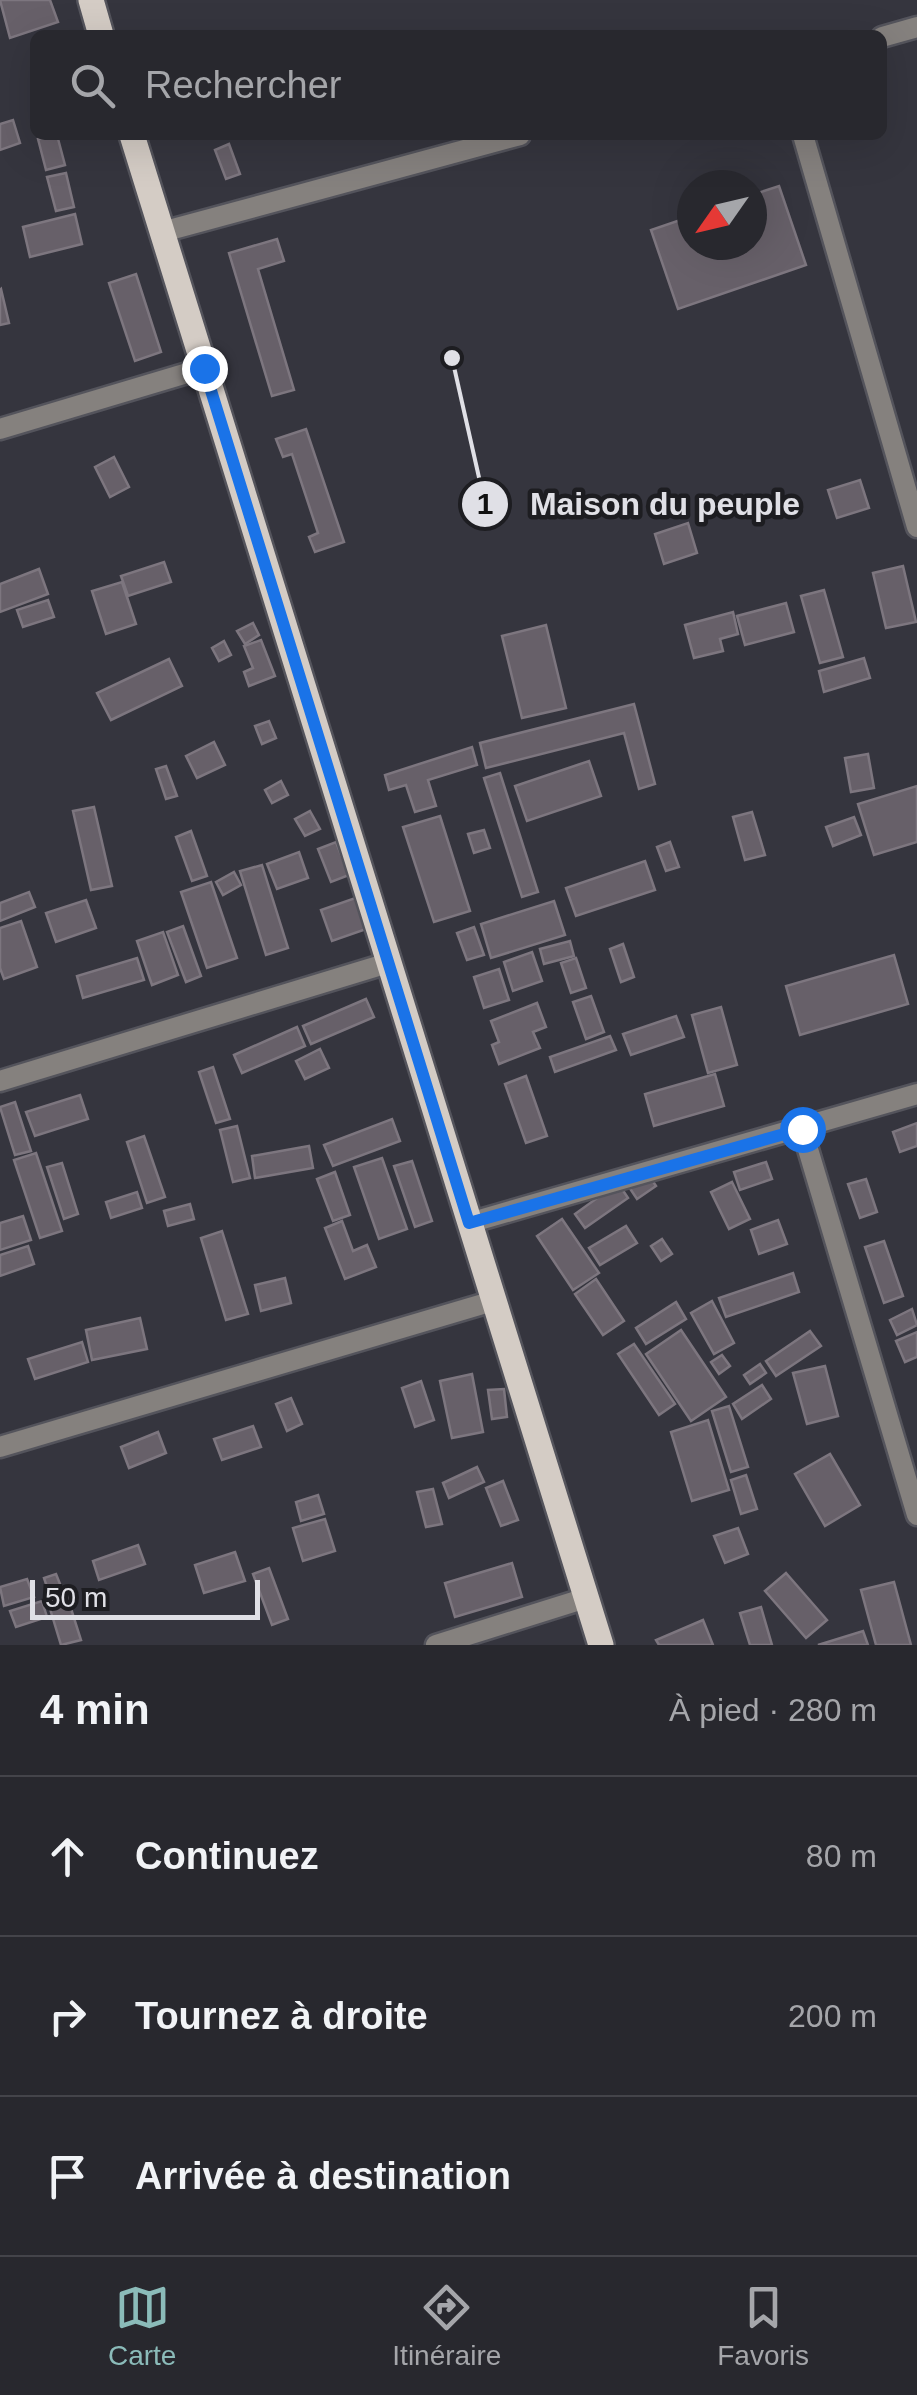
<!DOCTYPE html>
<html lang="fr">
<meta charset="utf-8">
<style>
:root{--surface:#28282e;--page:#34343a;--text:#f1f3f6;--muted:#a5a6aa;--line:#44444a;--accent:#8bbbb9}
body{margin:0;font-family:Arial,sans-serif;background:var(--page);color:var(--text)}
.compass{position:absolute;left:677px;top:170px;width:90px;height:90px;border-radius:50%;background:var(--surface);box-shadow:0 10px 40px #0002;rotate:236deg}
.scale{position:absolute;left:30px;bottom:25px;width:230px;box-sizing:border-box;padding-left:10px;border:5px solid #e0e0e6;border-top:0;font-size:28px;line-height:35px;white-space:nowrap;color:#e0e0e6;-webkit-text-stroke:8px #1d1d21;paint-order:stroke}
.stop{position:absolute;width:30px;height:30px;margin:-22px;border:8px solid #1a73e8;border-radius:50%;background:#fff}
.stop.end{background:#1a73e8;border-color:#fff;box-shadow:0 2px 10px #0008}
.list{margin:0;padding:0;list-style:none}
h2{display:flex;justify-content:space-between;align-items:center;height:130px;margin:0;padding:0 40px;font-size:42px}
h2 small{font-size:32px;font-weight:400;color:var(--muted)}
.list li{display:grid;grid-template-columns:65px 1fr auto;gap:30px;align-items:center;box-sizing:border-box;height:160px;padding:0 40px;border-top:2px solid var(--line)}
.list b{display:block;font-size:38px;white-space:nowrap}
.list em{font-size:32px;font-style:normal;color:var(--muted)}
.icon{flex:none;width:55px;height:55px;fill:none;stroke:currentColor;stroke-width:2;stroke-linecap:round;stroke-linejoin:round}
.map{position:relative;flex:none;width:917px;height:1645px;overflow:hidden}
.search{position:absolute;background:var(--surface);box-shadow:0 10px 40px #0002;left:30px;right:30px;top:30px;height:110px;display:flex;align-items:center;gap:25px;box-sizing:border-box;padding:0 35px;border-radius:15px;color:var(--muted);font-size:38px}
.sheet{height:610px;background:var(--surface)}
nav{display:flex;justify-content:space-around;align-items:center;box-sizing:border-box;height:140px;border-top:2px solid var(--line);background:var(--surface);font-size:28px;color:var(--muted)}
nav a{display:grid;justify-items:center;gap:5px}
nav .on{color:var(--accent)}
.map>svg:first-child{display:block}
</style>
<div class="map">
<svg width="917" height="1645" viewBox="0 0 917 1645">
<rect width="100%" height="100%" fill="#35353e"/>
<g fill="#676069" stroke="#7d767f" stroke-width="2.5">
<path d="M 0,0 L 50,0 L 58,22 L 10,38 Z"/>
<path d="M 13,120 L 20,143 L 0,150 L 0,124 Z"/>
<path d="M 57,135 L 65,165 L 46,170 L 38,139 Z"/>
<path d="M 229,144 L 240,174 L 226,179 L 215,150 Z"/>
<path d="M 66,173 L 74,207 L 56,211 L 47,177 Z"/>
<path d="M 779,186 L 806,265 L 678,309 L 651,230 L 692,216 L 692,245 L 752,245 L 752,195 Z"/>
<path d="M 75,214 L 82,244 L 30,257 L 23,227 Z"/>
<path d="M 277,239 L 284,261 L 258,269 L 294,390 L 272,396 L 229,253 Z"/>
<path d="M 136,274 L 161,352 L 135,361 L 109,283 Z"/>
<path d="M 1,289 L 9,323 L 0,325 L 0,290 Z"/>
<path d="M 306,429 L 344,542 L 315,552 L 309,537 L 318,533 L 292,454 L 283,457 L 276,439 Z"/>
<path d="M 114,457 L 129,487 L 110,497 L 95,467 Z"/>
<path d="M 860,480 L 869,508 L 837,518 L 828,490 Z"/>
<path d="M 688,523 L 697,553 L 664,564 L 655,534 Z"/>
<path d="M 164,562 L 171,582 L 128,596 L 121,576 Z"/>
<path d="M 903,566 L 916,622 L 886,628 L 873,573 Z"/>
<path d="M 39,569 L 48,594 L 0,612 L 0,584 Z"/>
<path d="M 122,582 L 136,624 L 106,634 L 92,591 Z"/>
<path d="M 824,590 L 843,657 L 820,663 L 801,596 Z"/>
<path d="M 48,600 L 54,617 L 23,627 L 17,610 Z"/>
<path d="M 786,603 L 794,632 L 745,645 L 737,616 Z"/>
<path d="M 733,612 L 738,634 L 720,639 L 723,651 L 694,658 L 685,625 Z"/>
<path d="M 253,623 L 259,635 L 245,644 L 237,631 Z"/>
<path d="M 546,625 L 566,708 L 522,718 L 502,636 Z"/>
<path d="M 261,640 L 275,676 L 249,686 L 244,672 L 253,668 L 244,646 Z"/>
<path d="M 224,641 L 231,655 L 219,661 L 212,648 Z"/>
<path d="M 864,658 L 870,678 L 824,692 L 819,671 Z"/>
<path d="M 169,659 L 182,686 L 111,720 L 97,693 Z"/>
<path d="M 634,704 L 655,784 L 639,789 L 624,733 L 486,768 L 480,743 Z"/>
<path d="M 269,721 L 276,738 L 262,744 L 255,726 Z"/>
<path d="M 214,742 L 225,765 L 197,778 L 186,756 Z"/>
<path d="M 472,747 L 477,765 L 428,780 L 436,806 L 415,812 L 406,785 L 389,790 L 385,775 Z"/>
<path d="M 868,754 L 874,788 L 851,792 L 845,758 Z"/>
<path d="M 589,761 L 601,796 L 527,821 L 515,786 Z"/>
<path d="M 166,766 L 177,796 L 166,799 L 156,769 Z"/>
<path d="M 500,773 L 538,892 L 522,897 L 484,778 Z"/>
<path d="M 281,781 L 288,795 L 272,803 L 265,790 Z"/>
<path d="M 917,786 L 917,842 L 874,855 L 858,804 Z"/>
<path d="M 94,807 L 112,886 L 91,890 L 73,811 Z"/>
<path d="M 310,811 L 320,829 L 305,836 L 295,819 Z"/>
<path d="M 752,812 L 765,855 L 745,860 L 733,817 Z"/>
<path d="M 440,816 L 470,911 L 434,922 L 403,827 Z"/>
<path d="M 854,817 L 861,835 L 833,846 L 826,827 Z"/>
<path d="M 484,830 L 490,848 L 474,853 L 468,834 Z"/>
<path d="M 191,831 L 207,876 L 192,881 L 176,837 Z"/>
<path d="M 336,842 L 349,875 L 331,882 L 318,849 Z"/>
<path d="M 670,842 L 679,867 L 666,871 L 657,847 Z"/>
<path d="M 299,852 L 308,878 L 277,889 L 267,864 Z"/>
<path d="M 645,861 L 655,890 L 576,916 L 566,888 Z"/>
<path d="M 262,865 L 288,948 L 266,955 L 240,871 Z"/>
<path d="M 234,872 L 241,885 L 223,895 L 216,882 Z"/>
<path d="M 211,882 L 237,958 L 207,968 L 181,892 Z"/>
<path d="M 29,892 L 35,907 L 0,921 L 0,903 Z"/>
<path d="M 361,896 L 372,927 L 332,941 L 321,910 Z"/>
<path d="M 86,900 L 96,928 L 56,942 L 46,913 Z"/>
<path d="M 554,901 L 565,935 L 491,958 L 481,924 Z"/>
<path d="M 21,921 L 37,967 L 4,979 L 0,968 L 0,928 Z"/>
<path d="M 183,926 L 201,976 L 186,982 L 167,932 Z"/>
<path d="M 474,927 L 484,955 L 467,960 L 457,933 Z"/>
<path d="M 163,932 L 178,975 L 152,985 L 137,941 Z"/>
<path d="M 570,941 L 574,956 L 544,964 L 540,949 Z"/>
<path d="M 623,944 L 634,977 L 621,982 L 610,949 Z"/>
<path d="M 532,952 L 542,981 L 513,991 L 504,962 Z"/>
<path d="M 894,955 L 908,1004 L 800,1035 L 786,986 Z"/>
<path d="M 137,958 L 144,980 L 83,998 L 77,976 Z"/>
<path d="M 576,958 L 586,988 L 571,993 L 561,963 Z"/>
<path d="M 499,969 L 509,1000 L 484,1008 L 474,977 Z"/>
<path d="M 591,996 L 604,1032 L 586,1039 L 573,1002 Z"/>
<path d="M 366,999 L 374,1017 L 311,1044 L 303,1026 Z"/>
<path d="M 537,1003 L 546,1027 L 533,1032 L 540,1048 L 499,1064 L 492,1045 L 499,1042 L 491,1021 Z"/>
<path d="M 721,1007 L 737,1065 L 708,1073 L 692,1015 Z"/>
<path d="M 676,1016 L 684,1037 L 631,1055 L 623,1034 Z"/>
<path d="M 297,1027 L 305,1046 L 242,1073 L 234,1055 Z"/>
<path d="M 610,1036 L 616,1050 L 555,1072 L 550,1057 Z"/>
<path d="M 320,1049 L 329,1068 L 305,1079 L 296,1061 Z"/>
<path d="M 213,1067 L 230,1119 L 216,1123 L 199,1072 Z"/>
<path d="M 715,1074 L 724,1106 L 654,1126 L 645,1094 Z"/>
<path d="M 526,1076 L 547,1136 L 526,1143 L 505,1084 Z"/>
<path d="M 80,1095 L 88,1119 L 35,1136 L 26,1112 Z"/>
<path d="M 15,1102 L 31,1151 L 15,1155 L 0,1107 Z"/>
<path d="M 392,1119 L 400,1141 L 333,1166 L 324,1145 Z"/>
<path d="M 917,1123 L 917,1146 L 900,1152 L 893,1132 Z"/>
<path d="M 237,1126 L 250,1178 L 233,1182 L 220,1130 Z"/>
<path d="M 144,1136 L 165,1197 L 147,1203 L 127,1142 Z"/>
<path d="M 309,1146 L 313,1168 L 255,1178 L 252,1156 Z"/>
<path d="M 36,1153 L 62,1231 L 40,1238 L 14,1160 Z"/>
<path d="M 382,1158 L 407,1229 L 379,1239 L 354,1167 Z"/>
<path d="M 412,1161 L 432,1221 L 415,1227 L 394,1166 Z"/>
<path d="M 766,1162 L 772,1179 L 740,1190 L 734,1172 Z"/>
<path d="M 62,1163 L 78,1214 L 64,1219 L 47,1167 Z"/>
<path d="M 335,1172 L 350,1215 L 333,1221 L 317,1179 Z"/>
<path d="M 648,1174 L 656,1186 L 637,1199 L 629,1187 Z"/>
<path d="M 866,1179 L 877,1212 L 860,1218 L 848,1184 Z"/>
<path d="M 732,1182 L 750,1219 L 729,1229 L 711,1192 Z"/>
<path d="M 618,1183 L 628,1198 L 585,1228 L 575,1214 Z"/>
<path d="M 137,1192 L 142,1208 L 111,1218 L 106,1202 Z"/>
<path d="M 190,1204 L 194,1219 L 168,1226 L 164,1211 Z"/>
<path d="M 23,1216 L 31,1240 L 0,1250 L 0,1223 Z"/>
<path d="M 562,1219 L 599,1273 L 573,1290 L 537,1236 Z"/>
<path d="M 778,1220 L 787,1244 L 759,1254 L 751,1230 Z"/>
<path d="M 342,1221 L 353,1251 L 367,1245 L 376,1267 L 345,1279 L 325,1228 Z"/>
<path d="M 626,1226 L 637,1243 L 600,1265 L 589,1248 Z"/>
<path d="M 222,1231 L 248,1314 L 226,1320 L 201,1238 Z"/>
<path d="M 662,1239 L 672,1254 L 661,1261 L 651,1246 Z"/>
<path d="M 884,1241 L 903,1296 L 884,1303 L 865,1247 Z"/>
<path d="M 28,1246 L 34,1264 L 0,1276 L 0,1255 Z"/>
<path d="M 793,1273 L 799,1292 L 726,1317 L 719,1298 Z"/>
<path d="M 285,1278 L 291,1303 L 261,1311 L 255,1285 Z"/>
<path d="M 596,1279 L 624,1321 L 603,1335 L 575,1294 Z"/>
<path d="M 712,1301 L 734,1343 L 714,1354 L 691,1313 Z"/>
<path d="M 676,1302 L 686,1319 L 646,1344 L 636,1328 Z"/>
<path d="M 912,1309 L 917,1325 L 897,1335 L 890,1320 Z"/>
<path d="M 140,1318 L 147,1349 L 92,1360 L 86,1330 Z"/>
<path d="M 681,1330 L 726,1397 L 691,1421 L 646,1354 Z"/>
<path d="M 810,1331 L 821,1346 L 776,1376 L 766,1361 Z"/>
<path d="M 917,1332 L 917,1357 L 905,1362 L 896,1341 Z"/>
<path d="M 82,1342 L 88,1362 L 35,1379 L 28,1359 Z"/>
<path d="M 634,1344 L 675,1404 L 659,1415 L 618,1354 Z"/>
<path d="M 722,1355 L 730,1366 L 719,1374 L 711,1362 Z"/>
<path d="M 760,1364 L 766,1373 L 750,1384 L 744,1375 Z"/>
<path d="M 825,1366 L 838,1416 L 807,1424 L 793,1373 Z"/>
<path d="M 472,1374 L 483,1432 L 452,1438 L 440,1381 Z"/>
<path d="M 421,1381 L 434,1420 L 415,1427 L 402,1388 Z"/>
<path d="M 762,1385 L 771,1399 L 742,1419 L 733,1404 Z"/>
<path d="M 504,1389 L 507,1417 L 492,1419 L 488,1390 Z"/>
<path d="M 291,1398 L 302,1424 L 287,1431 L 276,1404 Z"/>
<path d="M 729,1406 L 748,1467 L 731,1472 L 712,1411 Z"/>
<path d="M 708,1420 L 729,1490 L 692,1501 L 671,1432 Z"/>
<path d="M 253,1426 L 261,1447 L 222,1460 L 214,1439 Z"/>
<path d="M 158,1432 L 166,1453 L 129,1468 L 121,1447 Z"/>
<path d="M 830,1454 L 860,1505 L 825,1526 L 795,1474 Z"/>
<path d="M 477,1467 L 484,1482 L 449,1498 L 443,1483 Z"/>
<path d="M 746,1475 L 757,1509 L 741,1514 L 731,1480 Z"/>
<path d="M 503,1481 L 518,1520 L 501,1526 L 486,1488 Z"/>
<path d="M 433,1489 L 442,1524 L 426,1527 L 417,1492 Z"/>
<path d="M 318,1495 L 324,1514 L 301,1521 L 296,1502 Z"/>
<path d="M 325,1519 L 335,1551 L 303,1561 L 293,1528 Z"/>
<path d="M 738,1528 L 748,1554 L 725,1563 L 714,1536 Z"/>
<path d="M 138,1545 L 145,1564 L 99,1580 L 93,1561 Z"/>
<path d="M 235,1552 L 245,1581 L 204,1593 L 195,1565 Z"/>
<path d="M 512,1563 L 522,1597 L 455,1617 L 445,1583 Z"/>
<path d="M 269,1568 L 288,1619 L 272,1625 L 253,1574 Z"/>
<path d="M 786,1573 L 827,1620 L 806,1638 L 765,1591 Z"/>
<path d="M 56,1574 L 62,1589 L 49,1593 L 44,1578 Z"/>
<path d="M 27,1579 L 34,1597 L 4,1606 L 0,1587 Z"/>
<path d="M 894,1582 L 911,1645 L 876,1645 L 861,1590 Z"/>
<path d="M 67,1596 L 81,1640 L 61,1645 L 48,1602 Z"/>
<path d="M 42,1601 L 47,1617 L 16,1627 L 10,1611 Z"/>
<path d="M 761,1607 L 772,1645 L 750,1645 L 740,1613 Z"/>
<path d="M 703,1620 L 713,1645 L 659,1645 L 656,1640 Z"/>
<path d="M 863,1631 L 868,1645 L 818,1645 Z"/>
</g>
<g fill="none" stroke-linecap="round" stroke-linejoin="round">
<defs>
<g id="street">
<path d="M 882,37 L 917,27"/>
<path d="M 803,135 L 917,527"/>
<path d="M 162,232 L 520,135"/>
<path d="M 0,429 L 204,368"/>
<path d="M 0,1081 L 388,963"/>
<path d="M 802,1129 L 917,1515"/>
<path d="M 469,1223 L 917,1094"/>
<path d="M 0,1447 L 493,1301"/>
<path d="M 436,1645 L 586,1598"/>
</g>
<g id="primary">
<path d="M 91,0 L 101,35"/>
<path d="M 132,135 L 601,1645"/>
</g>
</defs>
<use href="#street" stroke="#54545c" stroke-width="25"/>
<use href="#primary" stroke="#54545c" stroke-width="30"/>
<use href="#street" stroke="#85817e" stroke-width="20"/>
<use href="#primary" stroke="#d4ccc5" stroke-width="25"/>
</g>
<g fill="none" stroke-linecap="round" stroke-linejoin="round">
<path stroke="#1a73e8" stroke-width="12" d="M 204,368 L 469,1223 L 802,1129"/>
</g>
<path fill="none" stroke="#e0e0e6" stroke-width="4" d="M452 358L485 504"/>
<g fill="#e0e0e6" stroke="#1d1d21" stroke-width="4">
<circle cx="452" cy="358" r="10"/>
<circle cx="485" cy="504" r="25"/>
</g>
<g font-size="30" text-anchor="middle" font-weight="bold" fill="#111">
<text x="485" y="514">1</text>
</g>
<g font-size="32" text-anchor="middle" font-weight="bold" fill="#e0e0e6" stroke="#1d1d21" stroke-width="9" stroke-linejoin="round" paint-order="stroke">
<text x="665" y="515">Maison du peuple</text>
</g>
</svg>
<svg class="compass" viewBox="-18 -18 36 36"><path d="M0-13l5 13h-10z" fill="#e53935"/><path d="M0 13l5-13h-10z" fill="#a5a6aa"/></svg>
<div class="scale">50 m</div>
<div class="stop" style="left:802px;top:1129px"></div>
<div class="stop end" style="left:204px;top:368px"></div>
<div class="search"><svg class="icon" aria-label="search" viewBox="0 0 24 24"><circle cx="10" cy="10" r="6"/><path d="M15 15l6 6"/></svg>Rechercher</div>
</div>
<section class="sheet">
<h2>4 min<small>À pied · 280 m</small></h2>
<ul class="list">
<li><svg class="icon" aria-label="ahead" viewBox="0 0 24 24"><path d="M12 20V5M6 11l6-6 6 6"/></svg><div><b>Continuez</b></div><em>80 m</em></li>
<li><svg class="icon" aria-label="right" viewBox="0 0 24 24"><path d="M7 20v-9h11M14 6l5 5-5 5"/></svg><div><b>Tournez à droite</b></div><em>200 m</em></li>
<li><svg class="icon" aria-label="arrive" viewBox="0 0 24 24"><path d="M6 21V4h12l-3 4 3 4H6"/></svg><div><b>Arrivée à destination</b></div></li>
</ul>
</section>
<nav>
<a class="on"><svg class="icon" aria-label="map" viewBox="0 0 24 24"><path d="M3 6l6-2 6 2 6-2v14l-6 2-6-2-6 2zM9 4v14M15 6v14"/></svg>Carte</a>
<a><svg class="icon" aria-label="directions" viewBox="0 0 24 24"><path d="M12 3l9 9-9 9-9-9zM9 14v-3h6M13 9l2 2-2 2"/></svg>Itinéraire</a>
<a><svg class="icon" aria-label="saved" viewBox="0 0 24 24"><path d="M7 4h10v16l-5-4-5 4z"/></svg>Favoris</a>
</nav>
